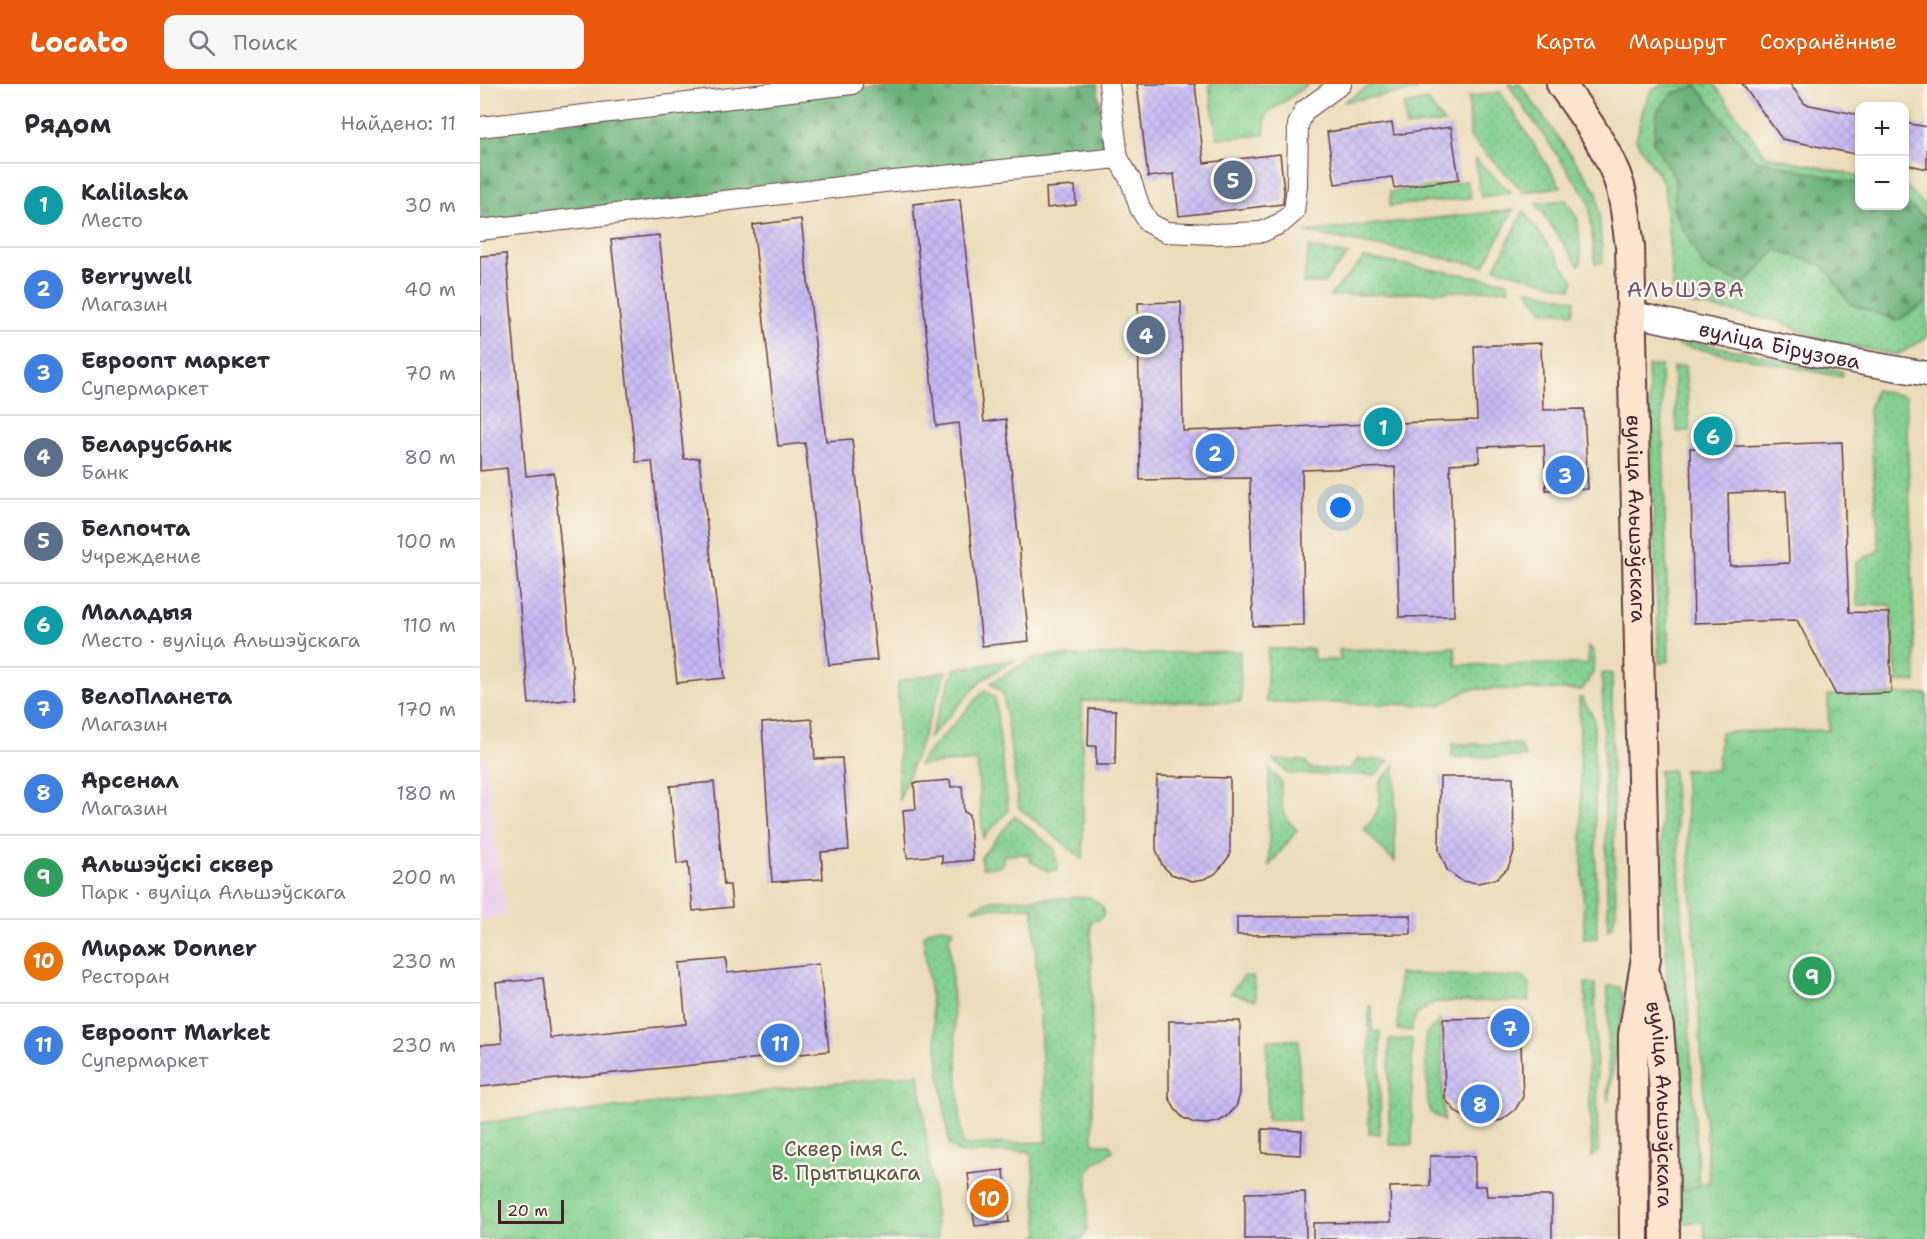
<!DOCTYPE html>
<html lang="ru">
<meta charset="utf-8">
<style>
:root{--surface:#fff;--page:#f7f7f7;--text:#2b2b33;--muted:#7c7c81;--line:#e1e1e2;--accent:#ea580c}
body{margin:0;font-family:"Shantell Sans",sans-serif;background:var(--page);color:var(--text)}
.controls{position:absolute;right:18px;top:18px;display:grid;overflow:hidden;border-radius:12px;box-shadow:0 3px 9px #0003}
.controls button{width:54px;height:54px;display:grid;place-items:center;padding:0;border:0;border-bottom:2px solid var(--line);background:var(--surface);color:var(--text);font:30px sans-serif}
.scale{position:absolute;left:18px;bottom:15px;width:66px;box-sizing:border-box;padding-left:6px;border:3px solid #4a1f2b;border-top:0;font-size:16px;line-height:21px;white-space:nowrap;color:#4a1f2b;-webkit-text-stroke:4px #fbf7ec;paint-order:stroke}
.you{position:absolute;left:861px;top:424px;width:21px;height:21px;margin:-15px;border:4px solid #fff;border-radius:50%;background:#1a73e8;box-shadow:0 0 0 9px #1a73e833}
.badge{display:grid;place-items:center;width:39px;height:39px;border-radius:50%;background:var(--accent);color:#fff;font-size:20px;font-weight:700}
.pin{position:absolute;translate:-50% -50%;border:3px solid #fff;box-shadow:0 2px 6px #0006}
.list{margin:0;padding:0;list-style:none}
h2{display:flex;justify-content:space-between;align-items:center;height:78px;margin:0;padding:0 24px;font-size:26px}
h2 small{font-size:20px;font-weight:400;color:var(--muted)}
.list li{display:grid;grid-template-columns:39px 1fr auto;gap:18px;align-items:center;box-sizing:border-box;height:84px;padding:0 24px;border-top:2px solid var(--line)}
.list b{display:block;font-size:22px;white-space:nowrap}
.list p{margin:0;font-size:20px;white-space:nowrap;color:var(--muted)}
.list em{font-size:20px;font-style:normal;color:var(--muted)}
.icon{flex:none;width:33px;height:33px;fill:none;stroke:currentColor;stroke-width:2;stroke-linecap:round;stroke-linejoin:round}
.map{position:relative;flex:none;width:1447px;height:1155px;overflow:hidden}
header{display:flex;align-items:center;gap:36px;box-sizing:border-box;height:84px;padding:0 30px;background:var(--accent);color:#fff}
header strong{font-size:28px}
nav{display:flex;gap:33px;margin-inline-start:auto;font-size:21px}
.search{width:420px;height:54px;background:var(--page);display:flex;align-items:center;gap:15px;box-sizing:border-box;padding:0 21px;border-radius:12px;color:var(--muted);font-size:22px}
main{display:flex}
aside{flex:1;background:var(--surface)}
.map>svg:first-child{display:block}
</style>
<header>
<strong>Locato</strong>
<div class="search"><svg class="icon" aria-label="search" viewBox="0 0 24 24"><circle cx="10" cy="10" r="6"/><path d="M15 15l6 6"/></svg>Поиск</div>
<nav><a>Карта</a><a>Маршрут</a><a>Сохранённые</a></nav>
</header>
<main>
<aside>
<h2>Рядом<small>Найдено: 11</small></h2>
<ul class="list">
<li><span class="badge" style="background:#0f9aa8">1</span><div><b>Kalilaska</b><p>Место</p></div><em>30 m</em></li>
<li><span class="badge" style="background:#3f7fe0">2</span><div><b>Berrywell</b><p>Магазин</p></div><em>40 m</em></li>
<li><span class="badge" style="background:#3f7fe0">3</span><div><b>Евроопт маркет</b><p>Супермаркет</p></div><em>70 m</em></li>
<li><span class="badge" style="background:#5c6f8a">4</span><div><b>Беларусбанк</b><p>Банк</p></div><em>80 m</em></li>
<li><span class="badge" style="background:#5c6f8a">5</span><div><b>Белпочта</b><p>Учреждение</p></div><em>100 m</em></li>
<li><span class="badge" style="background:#0f9aa8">6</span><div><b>Маладыя</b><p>Место · вуліца Альшэўскага</p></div><em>110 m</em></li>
<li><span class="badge" style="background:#3f7fe0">7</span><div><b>ВелоПланета</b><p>Магазин</p></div><em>170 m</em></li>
<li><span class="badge" style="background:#3f7fe0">8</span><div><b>Арсенал</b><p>Магазин</p></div><em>180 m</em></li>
<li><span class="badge" style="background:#2e9e5b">9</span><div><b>Альшэўскі сквер</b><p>Парк · вуліца Альшэўскага</p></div><em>200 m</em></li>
<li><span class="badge" style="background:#e8710a">10</span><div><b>Мираж Donner</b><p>Ресторан</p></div><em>230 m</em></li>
<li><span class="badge" style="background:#3f7fe0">11</span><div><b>Евроопт Market</b><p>Супермаркет</p></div><em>230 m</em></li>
</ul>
</aside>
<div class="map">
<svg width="1447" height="1155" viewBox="0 0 1447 1155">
<defs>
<pattern id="grass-dots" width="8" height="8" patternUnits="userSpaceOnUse" patternTransform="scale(1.5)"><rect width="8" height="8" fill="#84d08f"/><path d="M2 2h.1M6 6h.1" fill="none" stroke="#74b27c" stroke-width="1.8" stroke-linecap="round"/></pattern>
<pattern id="forest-firs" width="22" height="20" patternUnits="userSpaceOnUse" patternTransform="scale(1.5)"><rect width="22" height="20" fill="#6bb27a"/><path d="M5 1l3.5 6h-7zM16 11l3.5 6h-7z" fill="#5a9064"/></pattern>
<pattern id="park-crowns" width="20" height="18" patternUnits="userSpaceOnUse" patternTransform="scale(1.5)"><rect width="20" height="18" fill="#84d08f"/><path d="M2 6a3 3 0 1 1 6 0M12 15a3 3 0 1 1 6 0" fill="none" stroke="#74b27c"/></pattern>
<pattern id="building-cross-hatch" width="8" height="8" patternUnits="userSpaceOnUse" patternTransform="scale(1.5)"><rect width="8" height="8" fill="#c7baf4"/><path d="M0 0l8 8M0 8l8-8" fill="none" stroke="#ac9fd1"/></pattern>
</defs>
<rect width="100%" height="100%" fill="#fbf7ec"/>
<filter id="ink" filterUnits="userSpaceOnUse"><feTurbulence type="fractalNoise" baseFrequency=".0167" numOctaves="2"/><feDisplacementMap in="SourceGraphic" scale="12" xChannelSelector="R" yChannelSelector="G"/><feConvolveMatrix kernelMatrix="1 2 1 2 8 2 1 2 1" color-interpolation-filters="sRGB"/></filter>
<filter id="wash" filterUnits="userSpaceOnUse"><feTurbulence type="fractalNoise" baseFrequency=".008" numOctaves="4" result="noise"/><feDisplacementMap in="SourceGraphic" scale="24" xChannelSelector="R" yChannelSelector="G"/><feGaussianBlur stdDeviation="1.35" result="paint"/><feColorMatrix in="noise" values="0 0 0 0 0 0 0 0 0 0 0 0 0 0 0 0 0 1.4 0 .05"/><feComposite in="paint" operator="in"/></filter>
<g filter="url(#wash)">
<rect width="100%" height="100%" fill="#ebddb9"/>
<path fill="#ecd1eb" d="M 0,668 L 5,675 L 26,832 L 0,836 Z"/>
<g fill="url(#grass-dots)" stroke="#67785d" stroke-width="1.5">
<path d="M 893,0 L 931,0 L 937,6 L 863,18 Z"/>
<path d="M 1028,0 L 1040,0 L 1117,108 L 1123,178 L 1115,179 L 1109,117 Z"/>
<path d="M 1185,0 L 1234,0 L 1285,71 L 1379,92 L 1380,122 L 1424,122 L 1426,102 L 1447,124 L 1447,253 L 1417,271 L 1341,256 L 1299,237 L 1194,217 L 1184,100 L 1156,56 L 1163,25 L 1172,5 Z"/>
<path d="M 1020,8 L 1081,103 L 1044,108 L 990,53 L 989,13 Z"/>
<path d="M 947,16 L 964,39 L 926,43 L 924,21 Z"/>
<path d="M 995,75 L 1032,109 L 1001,113 Z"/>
<path d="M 987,97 L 991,114 L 910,122 L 910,108 Z"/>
<path d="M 1086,116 L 1098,136 L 1101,179 L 1098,181 L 1056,119 Z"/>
<path d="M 1033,126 L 1004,182 L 824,148 Z"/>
<path d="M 1044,127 L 1094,197 L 1091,205 L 1015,184 Z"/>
<path d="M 829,163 L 868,171 L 843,199 L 823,199 Z"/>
<path d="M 884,174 L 1027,198 L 1029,205 L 850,212 Z"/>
<path d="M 1047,205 L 1095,216 L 1093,229 L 1063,227 Z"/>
<path d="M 1198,255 L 1362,287 L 1362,293 L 1197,261 Z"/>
<path d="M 1168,282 L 1181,282 L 1189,577 L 1179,579 Z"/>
<path d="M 1205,282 L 1210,347 L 1197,348 L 1193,283 Z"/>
<path d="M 1395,306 L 1426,312 L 1436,598 L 1417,598 L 1411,521 L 1377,521 L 1376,479 L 1399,466 L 1389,326 Z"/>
<path d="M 1108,562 L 1114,568 L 1113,589 L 1102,606 L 990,605 L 960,621 L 786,618 L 788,565 L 833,565 L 834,576 L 860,576 L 859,566 L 975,563 L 976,581 L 1108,580 Z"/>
<path d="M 760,567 L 761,618 L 602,617 L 603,775 L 539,724 L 523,610 L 511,599 L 556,573 Z"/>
<path d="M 534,576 L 502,596 L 448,655 L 475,585 Z"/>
<path d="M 467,587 L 419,717 L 418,598 Z"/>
<path d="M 1122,589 L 1132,590 L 1132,687 L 1136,828 L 1133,841 L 1128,846 Z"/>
<path d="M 505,606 L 515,614 L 528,727 L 503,754 L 497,677 L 439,681 L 441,676 Z"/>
<path d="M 1099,614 L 1102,614 L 1114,634 L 1117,854 L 1104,855 Z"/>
<path d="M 972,660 L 1039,660 L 1046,673 L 972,673 Z"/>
<path d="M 878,675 L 909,677 L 895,691 L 809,690 L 793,676 L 825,677 L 831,685 L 871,685 Z"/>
<path d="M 915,681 L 915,778 L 884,746 C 899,730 901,720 899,699 Z"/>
<path d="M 789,685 L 801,698 C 800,718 801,733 817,746 L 789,782 Z"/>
<path d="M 1193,686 L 1219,1102 L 1195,1110 L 1179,687 Z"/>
<path d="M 535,732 L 575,766 L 578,786 L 568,787 L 550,777 L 549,770 L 524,771 L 522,782 L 502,784 L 501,773 Z"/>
<path d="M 610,813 L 623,823 L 623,830 L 620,836 L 611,837 L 613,1060 L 630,1060 L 633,1067 L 612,1081 L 608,1089 L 607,1145 L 603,1155 L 555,1155 L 559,1149 L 552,1075 L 549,1067 L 487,1069 L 478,1068 L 469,1061 L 443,852 C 452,843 463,841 474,846 L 469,853 L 482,1061 L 567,1058 L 553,823 L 491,825 L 512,816 Z"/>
<path d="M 919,890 L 1044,893 L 1050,903 L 1049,917 L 954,918 L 937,931 L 932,940 L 932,947 L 918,946 Z"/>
<path d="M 764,892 L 773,893 L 776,916 L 750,909 Z"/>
<path d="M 1105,899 L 1115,900 L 1118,1067 L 1112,1073 Z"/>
<path d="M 1128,902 L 1140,903 L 1144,917 L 1128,1018 Z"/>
<path d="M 889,922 L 892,922 L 892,947 L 900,948 L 900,1050 L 889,1050 Z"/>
<path d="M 960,935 L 964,1037 L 950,1028 L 948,1022 L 945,959 L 946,950 Z"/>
<path d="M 932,955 L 932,1061 L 909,1061 L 909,956 Z"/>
<rect x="787" y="956" width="32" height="80"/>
</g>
<g fill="url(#forest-firs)" stroke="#5a6852" stroke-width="1.5">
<path d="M 422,0 L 617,0 L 627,67 L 0,139 L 0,48 Z"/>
<path d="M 1217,2 L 1274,75 L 1379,100 L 1380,122 L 1424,122 L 1425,119 L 1447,135 L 1446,219 L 1417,237 L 1370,220 L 1344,182 L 1296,166 L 1265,200 L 1224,184 L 1194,127 L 1195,95 L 1173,58 L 1177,27 L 1192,9 Z"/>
</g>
<g fill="url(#park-crowns)" stroke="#67785d" stroke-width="1.5">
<path d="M 729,0 L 829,0 L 786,30 L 784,51 L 737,54 Z"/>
<path d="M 1447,610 L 1447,1155 L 1225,1155 L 1224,1138 L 1196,1139 L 1195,1110 L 1229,1098 L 1204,686 L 1237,686 L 1241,648 L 1349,646 L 1348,611 Z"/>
<path d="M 439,990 L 458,1155 L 0,1155 L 0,1039 Z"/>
</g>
<g id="blocks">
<g fill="url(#building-cross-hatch)" fill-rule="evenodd">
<path d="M 657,0 L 715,0 L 724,79 L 800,70 L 804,107 L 803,120 L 699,132 L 694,90 L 668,93 Z"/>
<path d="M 1262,0 L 1310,0 L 1325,20 L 1380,31 L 1380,71 L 1302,55 Z"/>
<path d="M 912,39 L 914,51 L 971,43 L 979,95 L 914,104 L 912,93 L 855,100 L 847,48 Z"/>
<path d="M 1425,39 L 1447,43 L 1447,85 L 1425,80 Z"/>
<path d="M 595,102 L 596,121 L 567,124 L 566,104 Z"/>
<path d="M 480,115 L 504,338 L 526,335 L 549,557 L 502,562 L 479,339 L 456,342 L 433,120 Z"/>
<path d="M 321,135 L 346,357 L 372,355 L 397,576 L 349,581 L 325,359 L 298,362 L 273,141 Z"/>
<path d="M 179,151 L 204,375 L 219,374 L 245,594 L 197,599 L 172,377 L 156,378 L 131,156 Z"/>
<path d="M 26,170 L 46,392 L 74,389 L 95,615 L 49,620 L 27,384 L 0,387 L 0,172 Z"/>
<path d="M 701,218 L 703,347 L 997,336 L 994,262 L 1061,259 L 1063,326 L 1104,325 L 1108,405 L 1066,406 L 1064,361 L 999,363 L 999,378 L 970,380 L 974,532 L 919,533 L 915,383 L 822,386 L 824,541 L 773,542 L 770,394 L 660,396 L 658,219 Z"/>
<path d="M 1362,358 L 1369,528 L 1409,529 L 1411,609 L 1356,611 L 1317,536 L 1214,539 L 1210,364 ZM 1306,407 L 1309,479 L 1250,482 L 1248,409 Z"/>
<path d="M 609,625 L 636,626 L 635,681 L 616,681 L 616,662 L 608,662 Z"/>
<path d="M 332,635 L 335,675 L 362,674 L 369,766 L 341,768 L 343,795 L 292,798 L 282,639 Z"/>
<path d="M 677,692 L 750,694 L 750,771 L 743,781 L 735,790 L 724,795 L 712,797 L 691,790 L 682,781 L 676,765 Z"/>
<path d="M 960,693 L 1033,693 L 1034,768 L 1028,784 L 1016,795 L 998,799 L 982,797 L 967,786 L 959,766 Z"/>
<path d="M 470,696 L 471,703 L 482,702 L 484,728 L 489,730 L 493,776 L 462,779 L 462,771 L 427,774 L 423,726 L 436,725 L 434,699 Z"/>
<path d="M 234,698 L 244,801 L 250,801 L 252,823 L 213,827 L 208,778 L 197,780 L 190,702 Z"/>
<path d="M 931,831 L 931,850 L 757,851 L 757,833 Z"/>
<path d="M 246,875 L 247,889 L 339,879 L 349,967 L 0,1003 L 0,961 L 22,959 L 16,899 L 63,894 L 70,954 L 187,942 L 206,940 L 200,879 Z"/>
<path d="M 1040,934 L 1043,1013 L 1035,1026 L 1022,1036 L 1008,1039 L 992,1037 L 977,1029 L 965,1015 L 963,935 Z"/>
<path d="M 689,937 L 760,937 L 760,1010 L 756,1023 L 748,1032 L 738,1038 L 727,1040 L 714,1039 L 703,1034 L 695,1025 L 689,1013 Z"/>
<path d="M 782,1045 L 822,1047 L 821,1071 L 782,1069 Z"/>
<path d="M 950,1072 L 995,1072 L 995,1102 L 1006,1102 L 1007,1112 L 1072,1112 L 1072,1155 L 833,1155 L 833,1139 L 911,1138 L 910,1103 L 950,1102 Z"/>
<path d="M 524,1086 L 529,1138 L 495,1142 L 488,1090 Z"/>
<path d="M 825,1108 L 826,1155 L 765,1155 L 765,1109 Z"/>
</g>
</g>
</g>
<g filter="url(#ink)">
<use href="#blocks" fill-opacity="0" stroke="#623c40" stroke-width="1.5"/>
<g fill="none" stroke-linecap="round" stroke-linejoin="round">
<defs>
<g id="minor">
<path d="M 629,0 L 638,74 L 651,97 L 660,124 L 669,139 L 686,148 L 734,150 L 782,148 L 801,139 L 814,128 L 817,102 L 818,41 L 824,27 L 861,0"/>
<path d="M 0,43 L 372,0"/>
<path d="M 0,146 L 385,100 L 638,74"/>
</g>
<g id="tertiary">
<path id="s1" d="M 1153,230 L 1340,271 L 1447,290"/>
</g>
<g id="secondary">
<path id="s2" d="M 1081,0 C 1101,28 1122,56 1135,88 C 1145,111 1146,137 1150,162 L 1166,874 L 1153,951 L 1154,1155"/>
<path id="s3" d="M 1166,892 L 1179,942 L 1184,1009 L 1185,1155"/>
</g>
</defs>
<use href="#minor" stroke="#623c40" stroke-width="22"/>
<use href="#tertiary" stroke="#623c40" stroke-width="27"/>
<use href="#secondary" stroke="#623c40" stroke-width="32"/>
<use href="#minor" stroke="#fff" stroke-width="20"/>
<use href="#tertiary" stroke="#fff" stroke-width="24"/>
<use href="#secondary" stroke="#fce5cf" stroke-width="28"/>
</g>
</g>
<g text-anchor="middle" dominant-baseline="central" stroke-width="5" stroke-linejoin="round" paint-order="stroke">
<g font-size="21" fill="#4a1f2b" stroke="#fbf7ec">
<text stroke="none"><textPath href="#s1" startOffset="150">вуліца Бірузова</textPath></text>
<text stroke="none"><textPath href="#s2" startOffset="452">вуліца Альшэўскага</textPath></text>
<text stroke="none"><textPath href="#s3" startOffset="130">вуліца Альшэўскага</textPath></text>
</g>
<g font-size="21" fill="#5b5449" stroke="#fbf7ec">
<text x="366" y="1065">Сквер імя С.<tspan x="366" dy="24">В. Прытыцкага</tspan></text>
</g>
<g font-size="22" letter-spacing="1.5" fill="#765571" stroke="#fbf7ec">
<text x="1206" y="205">АЛЬШЭВА</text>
</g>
</g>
</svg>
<div class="controls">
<button>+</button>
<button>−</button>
</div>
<div class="scale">20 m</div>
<div class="you"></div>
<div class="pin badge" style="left:903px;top:343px;background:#0f9aa8">1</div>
<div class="pin badge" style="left:735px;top:369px;background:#3f7fe0">2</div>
<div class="pin badge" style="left:1085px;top:391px;background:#3f7fe0">3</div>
<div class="pin badge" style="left:666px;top:251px;background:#5c6f8a">4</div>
<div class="pin badge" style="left:753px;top:96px;background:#5c6f8a">5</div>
<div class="pin badge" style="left:1233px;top:352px;background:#0f9aa8">6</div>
<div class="pin badge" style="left:1030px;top:944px;background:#3f7fe0">7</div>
<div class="pin badge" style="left:1000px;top:1020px;background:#3f7fe0">8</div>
<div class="pin badge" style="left:1332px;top:892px;background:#2e9e5b">9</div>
<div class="pin badge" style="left:509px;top:1114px;background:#e8710a">10</div>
<div class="pin badge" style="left:300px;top:959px;background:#3f7fe0">11</div>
</div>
</main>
